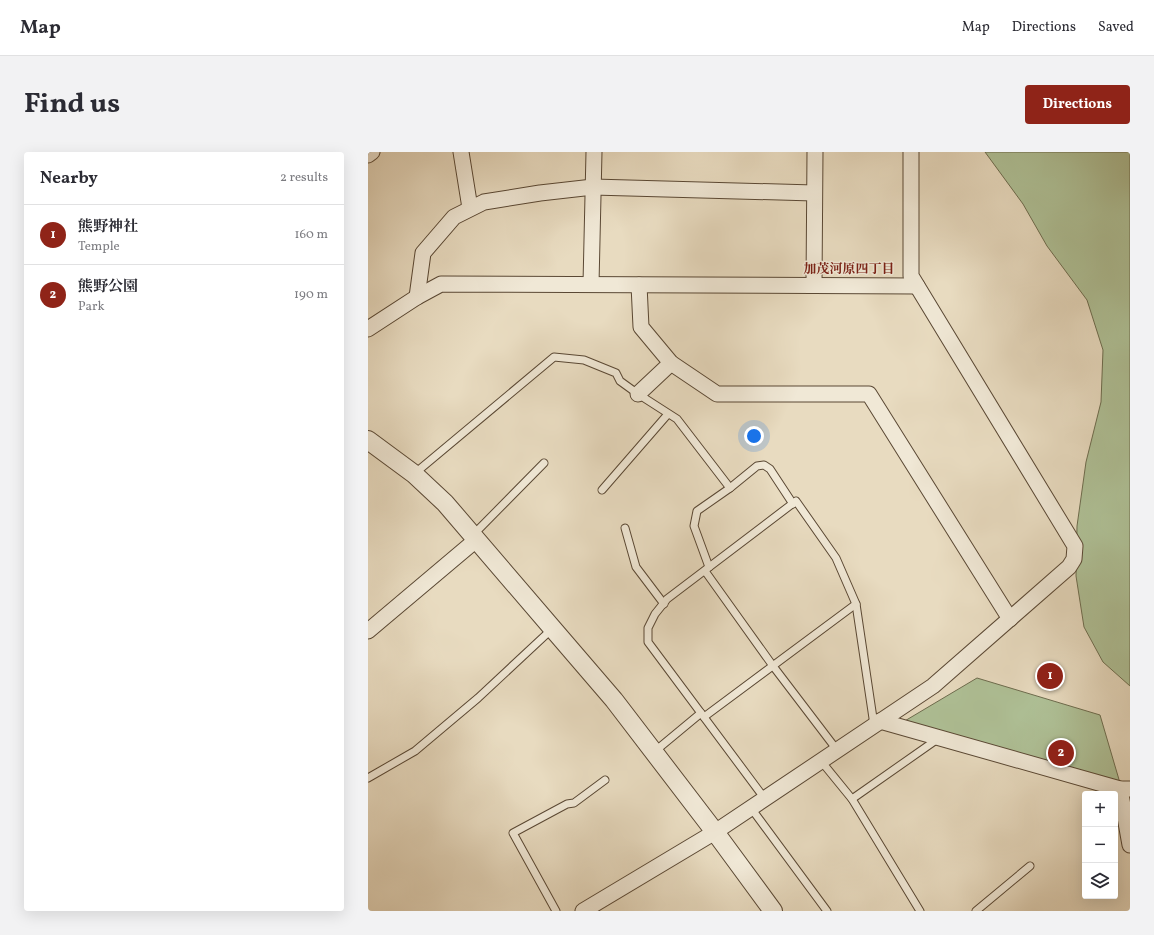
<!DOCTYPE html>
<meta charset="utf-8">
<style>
:root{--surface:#fff;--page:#f2f2f3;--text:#2b2b33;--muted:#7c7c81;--line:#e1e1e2;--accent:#8f2418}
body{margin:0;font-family:Vollkorn,"Noto Serif JP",serif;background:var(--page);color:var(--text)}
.controls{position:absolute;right:12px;bottom:12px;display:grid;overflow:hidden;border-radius:4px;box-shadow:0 4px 16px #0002}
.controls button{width:36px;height:36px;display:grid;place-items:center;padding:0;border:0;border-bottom:1px solid var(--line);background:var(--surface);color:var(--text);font:20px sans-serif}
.you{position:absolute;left:386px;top:284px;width:14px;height:14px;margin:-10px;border:3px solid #fff;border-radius:50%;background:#1a73e8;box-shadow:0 0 0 6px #1a73e833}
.badge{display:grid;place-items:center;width:26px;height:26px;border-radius:50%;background:var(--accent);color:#fff;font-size:13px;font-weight:700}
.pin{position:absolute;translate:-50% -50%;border:2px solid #fff;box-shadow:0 1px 4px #0006}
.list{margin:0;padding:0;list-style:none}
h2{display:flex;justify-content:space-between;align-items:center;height:52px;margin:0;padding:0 16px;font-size:17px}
h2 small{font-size:13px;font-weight:400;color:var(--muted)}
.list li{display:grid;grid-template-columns:26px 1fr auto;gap:12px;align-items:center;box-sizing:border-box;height:60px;padding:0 16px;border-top:1px solid var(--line)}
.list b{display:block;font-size:15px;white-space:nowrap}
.list p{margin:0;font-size:13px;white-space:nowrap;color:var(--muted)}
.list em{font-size:13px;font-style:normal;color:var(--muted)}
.icon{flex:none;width:22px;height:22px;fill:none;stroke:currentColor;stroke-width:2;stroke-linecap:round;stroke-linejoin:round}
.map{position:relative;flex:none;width:762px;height:759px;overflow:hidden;border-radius:4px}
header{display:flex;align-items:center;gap:24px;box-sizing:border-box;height:56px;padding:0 20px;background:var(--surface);border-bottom:1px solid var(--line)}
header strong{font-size:19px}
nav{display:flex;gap:22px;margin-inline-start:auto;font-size:14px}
.intro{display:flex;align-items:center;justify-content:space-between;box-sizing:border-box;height:96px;padding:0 24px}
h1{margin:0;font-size:28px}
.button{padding:10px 18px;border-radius:4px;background:var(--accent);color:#fff;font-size:14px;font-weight:700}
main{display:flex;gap:24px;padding:0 24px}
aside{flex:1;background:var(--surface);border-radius:4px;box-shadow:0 4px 16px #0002}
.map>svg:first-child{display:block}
</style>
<header>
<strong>Map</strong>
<nav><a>Map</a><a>Directions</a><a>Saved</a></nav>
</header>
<div class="intro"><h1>Find us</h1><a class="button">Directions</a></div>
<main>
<aside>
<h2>Nearby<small>2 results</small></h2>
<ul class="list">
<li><span class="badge">1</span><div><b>熊野神社</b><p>Temple</p></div><em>160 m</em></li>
<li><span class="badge">2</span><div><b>熊野公園</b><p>Park</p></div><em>190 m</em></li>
</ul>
</aside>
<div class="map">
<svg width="762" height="759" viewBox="0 0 762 759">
<rect width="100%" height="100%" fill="#e8dbc0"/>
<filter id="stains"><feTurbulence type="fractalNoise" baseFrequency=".005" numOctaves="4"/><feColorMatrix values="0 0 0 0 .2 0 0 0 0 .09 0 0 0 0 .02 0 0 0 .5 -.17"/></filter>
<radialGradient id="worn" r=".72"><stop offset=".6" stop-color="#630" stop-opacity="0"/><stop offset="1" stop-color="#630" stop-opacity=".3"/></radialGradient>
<g fill="#afc197" stroke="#6d6c4e">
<path d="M 617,0 L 762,0 L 762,534 L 735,510 L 716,475 L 708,424 L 709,374 L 718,310 L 733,250 L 735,198 L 719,148 L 679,94 L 655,52 Z"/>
<path d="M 609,526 L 732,563 L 752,631 L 535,570 Z"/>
</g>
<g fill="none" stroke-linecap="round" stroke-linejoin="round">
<defs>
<g id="service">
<path d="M 46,322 L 186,205 L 216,208 L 248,221 L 252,229 L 270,242 L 309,267 L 362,336"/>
<path d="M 234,338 L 300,262"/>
<path d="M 257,376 L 268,415 L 296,452"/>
<path d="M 105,383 L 176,311"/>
<path d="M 341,415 L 326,374 L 329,359 L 362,336 L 389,314 L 396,313 L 402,317 L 425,352"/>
<path d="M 337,419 L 405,514 L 469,598"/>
<path d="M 336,565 L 488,452"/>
<path d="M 286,600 L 333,561"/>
<path d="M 453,609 L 484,647 L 552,759"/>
<path d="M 0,626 L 47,599 L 110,546 L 184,477"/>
<path d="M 397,647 L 280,490 L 280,476 L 287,462 L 299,447 L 428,349 L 468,406 L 488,452 L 506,573"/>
<path d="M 484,647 L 571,586"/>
<path d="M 383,656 L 459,759"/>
<path d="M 188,759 L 145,681 L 199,652 L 206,651 L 237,628"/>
<path d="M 608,759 L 662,714"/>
</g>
<g id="minor">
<path d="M 93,0 L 102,56"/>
<path d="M 0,3 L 4,0"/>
<path d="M 223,132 L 226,0"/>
<path d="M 271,133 L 273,175 L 303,211 L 349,242 L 501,242 L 642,467"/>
<path d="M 446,133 L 447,0"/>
<path d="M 49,145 L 55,101 L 86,65 L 116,50 L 172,41 L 225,35 L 446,41"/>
<path d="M 0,177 L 49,145 L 73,132 L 549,134"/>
<path d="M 270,242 L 303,211"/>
<path d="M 0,479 L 108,388"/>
<path d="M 512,569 L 752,637 L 762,637"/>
<path d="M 752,637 L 762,693"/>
<path d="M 215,759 L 347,680 L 565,534 L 701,415 L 706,407 L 707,394 L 543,124 L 543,0"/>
</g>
<path id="tertiary" d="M 0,288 L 46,322 L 77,351 L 185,477 L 246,548 L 347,680 L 405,759"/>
</defs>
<use href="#service" stroke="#5a4834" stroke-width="9"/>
<use href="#minor" stroke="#5a4834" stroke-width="17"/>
<use href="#tertiary" stroke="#5a4834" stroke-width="20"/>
<use href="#service" stroke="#f0e8d6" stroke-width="7"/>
<use href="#minor" stroke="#f0e8d6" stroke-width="15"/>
<use href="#tertiary" stroke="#f0e8d6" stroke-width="18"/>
</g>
<g text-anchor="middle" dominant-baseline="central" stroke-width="3" stroke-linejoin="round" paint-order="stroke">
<g font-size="13" font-weight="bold" fill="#7a1f14" stroke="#f0e8d6">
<text x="481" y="118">加茂河原四丁目</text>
</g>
</g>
<rect width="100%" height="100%" filter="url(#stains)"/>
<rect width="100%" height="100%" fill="url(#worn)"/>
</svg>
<div class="controls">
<button>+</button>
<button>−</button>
<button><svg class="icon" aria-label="layers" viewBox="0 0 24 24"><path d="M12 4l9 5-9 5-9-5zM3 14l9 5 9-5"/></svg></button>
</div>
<div class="you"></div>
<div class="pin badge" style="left:682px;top:524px">1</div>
<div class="pin badge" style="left:693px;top:601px">2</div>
</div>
</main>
